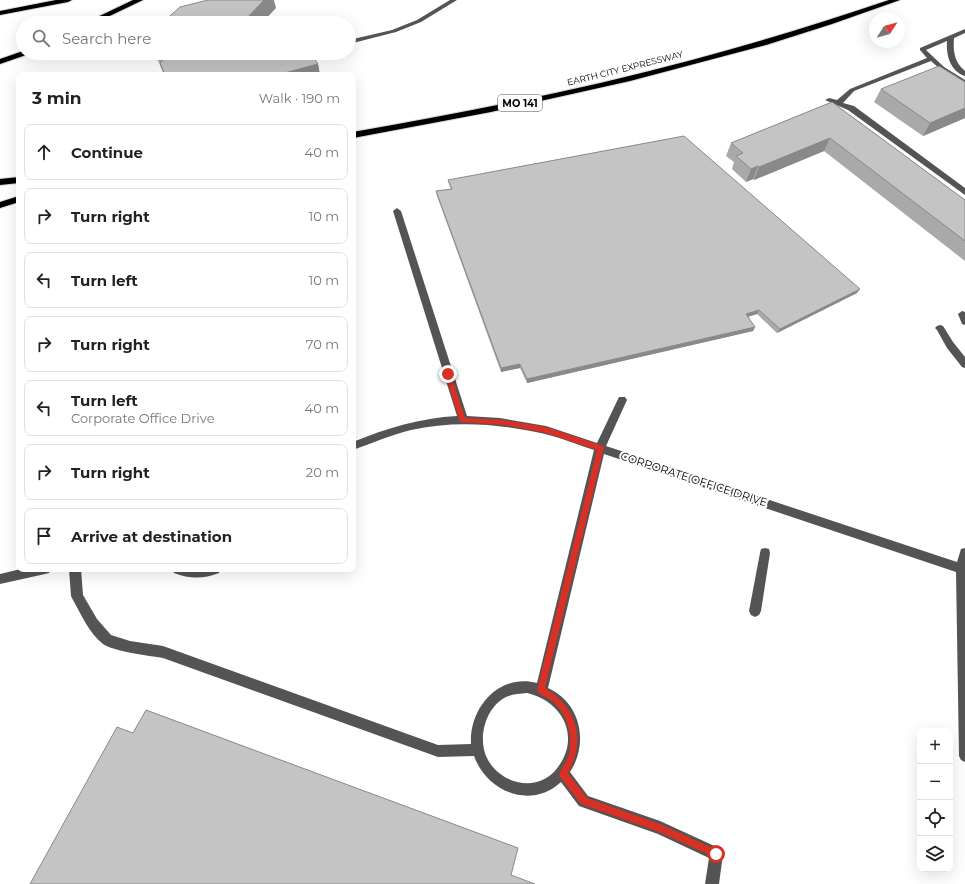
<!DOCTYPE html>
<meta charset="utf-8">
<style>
:root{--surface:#fff;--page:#f2f2f2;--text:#222;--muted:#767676;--line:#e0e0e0}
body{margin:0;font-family:Montserrat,sans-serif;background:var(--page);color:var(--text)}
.controls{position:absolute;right:12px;bottom:12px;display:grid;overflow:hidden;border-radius:8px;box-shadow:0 4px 16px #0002}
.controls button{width:36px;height:36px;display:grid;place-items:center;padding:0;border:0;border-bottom:1px solid var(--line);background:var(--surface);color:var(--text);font:20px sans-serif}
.compass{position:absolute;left:869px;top:12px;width:36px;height:36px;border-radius:50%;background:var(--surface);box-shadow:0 4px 16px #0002;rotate:54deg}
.stop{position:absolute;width:12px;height:12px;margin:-9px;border:3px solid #d93025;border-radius:50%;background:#fff}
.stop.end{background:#d93025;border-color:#fff;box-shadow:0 1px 4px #0008}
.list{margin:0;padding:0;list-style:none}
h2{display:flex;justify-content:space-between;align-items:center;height:52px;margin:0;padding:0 16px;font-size:17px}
h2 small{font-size:13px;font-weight:400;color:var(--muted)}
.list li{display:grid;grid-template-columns:26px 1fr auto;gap:12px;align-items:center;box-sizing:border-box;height:56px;margin:0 8px 8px;padding:0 8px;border:1px solid var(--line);border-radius:8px}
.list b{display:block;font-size:15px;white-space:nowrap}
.list p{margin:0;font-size:13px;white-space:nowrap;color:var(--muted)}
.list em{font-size:13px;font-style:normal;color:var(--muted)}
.icon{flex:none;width:22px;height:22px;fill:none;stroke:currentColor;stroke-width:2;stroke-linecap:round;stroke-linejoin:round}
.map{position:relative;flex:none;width:965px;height:884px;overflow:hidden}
.search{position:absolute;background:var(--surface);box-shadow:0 4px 16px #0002;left:16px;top:16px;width:340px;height:44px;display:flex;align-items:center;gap:10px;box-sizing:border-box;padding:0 14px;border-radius:22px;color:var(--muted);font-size:15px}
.panel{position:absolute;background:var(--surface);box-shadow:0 4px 16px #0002;left:16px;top:72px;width:340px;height:500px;border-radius:8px}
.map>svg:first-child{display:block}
</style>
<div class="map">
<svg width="965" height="884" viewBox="0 0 965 884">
<rect width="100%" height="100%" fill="#fff"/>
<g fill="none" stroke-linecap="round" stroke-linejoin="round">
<defs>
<g id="highway">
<path d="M 56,0 L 72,0 L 68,2 L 0,15 L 0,11 Z"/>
<path d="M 133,0 L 143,0 L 95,23 L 85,23 Z"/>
<path d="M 889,0 L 900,0 L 832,24 L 766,45 L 630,81 L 491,112 L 353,138 L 353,132 C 467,112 581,90 692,60 C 759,42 824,22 889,0 Z"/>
<path d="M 23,51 L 23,53 L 27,53 L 26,55 L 0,64 L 0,59 Z"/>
<path d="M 19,177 L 19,183 L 0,185 L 0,179 Z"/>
<path d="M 19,196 L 19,202 L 0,208 L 0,202 Z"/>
</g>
</defs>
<use href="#highway" stroke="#dbdbdb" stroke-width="2"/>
<g fill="#545454" fill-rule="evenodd">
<path d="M 450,0 L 457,0 L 421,22 L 396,32 L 349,44 L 349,40 L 392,30 L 417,20 Z"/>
<path d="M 301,21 L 313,21 L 316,23 L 298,23 Z"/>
<path d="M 965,29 L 965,33 L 954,38 C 953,51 954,62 965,71 L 965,76 C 950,71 946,55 947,41 L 926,50 L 944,67 L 965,80 L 965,85 L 940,69 L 931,61 L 854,91 L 843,103 L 854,106 L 965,188 L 965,195 L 848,110 L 825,100 L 829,98 L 837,100 L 850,89 L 927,58 L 920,50 L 920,48 Z"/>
<path d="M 281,53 L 307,53 L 296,57 Z"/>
<path d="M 397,208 L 401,211 L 467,416 L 500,418 L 546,426 L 597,443 L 619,397 L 625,397 L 627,400 L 606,446 L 957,562 L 961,549 L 965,548 L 965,762 L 961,760 L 959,756 L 956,572 L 604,454 L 548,688 C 581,703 589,743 570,772 L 588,796 L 660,821 L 721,849 L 723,854 L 719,884 L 705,884 L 709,858 L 658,834 L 579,806 L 561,782 C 531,810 487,792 474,756 L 438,757 L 163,658 C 150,656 112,651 103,644 C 89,633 81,614 73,600 L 71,596 L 69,569 L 81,569 L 83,595 L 97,619 L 111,635 L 130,641 L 163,646 L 438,745 L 471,744 C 469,708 499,673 537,683 L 594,450 C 578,445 562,438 545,434 C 501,424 455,420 411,430 C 391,435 372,443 353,450 L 353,442 C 387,428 420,418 457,416 L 393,211 ZM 527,693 C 562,701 581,736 558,767 C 539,794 499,785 486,756 C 478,736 486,707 506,697 C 512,694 520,694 527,693 Z"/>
<path d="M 962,311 L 965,312 L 965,325 L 962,324 L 958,314 Z"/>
<path d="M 940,325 L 943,326 L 953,342 L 965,357 L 965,368 L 962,367 L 947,348 L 937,330 L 935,328 L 937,326 Z"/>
<path d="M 765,548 L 769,549 L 770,553 L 761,611 L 759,615 L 755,617 L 751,615 L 749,611 L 760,553 L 761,549 Z"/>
<path d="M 21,569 L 51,569 L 49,573 L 45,574 L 0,584 L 0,574 Z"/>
<path d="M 172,569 L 221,569 L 219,573 C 203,579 190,579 174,573 Z"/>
</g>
<use href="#highway" fill="#000" fill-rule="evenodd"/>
</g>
<g fill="#a9a9a9">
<path d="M 155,53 L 292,53 L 318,64 L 320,75 L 164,75 Z"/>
<path d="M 965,82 L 965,118 L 923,136 L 874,102 L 881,89 Z"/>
<path d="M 832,102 L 965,200 L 965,261 L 824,151 L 754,180 L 753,179 L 746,182 L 732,169 L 734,162 L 726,156 L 731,143 Z"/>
<path d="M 448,180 L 857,293 L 777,333 L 757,314 L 748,317 L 755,327 L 753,331 L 527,383 L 520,368 L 501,372 L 437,196 L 436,191 L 451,189 L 449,184 Z"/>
</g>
<g fill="#898989">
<path d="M 264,0 L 274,0 L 276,8 L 262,23 L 242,23 Z"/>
<path d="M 318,64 L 320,75 L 277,75 Z"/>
<path d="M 965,108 L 965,118 L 923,136 L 930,123 Z"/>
<path d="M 830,138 L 824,151 L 754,180 L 759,167 Z"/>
<path d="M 758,166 L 753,179 L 746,182 L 751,169 Z"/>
<path d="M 860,289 L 857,293 L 777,333 L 780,329 Z"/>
<path d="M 759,310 L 757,314 L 744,318 L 746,314 Z"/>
<path d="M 755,327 L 753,331 L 527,383 L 527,379 Z"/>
<path d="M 520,364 L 520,368 L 501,372 L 501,368 Z"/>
</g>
<g fill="#c4c4c4" stroke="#898989">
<path d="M 208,0 L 264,0 L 242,23 L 162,23 L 180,7 Z"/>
<path d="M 167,53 L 292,53 L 313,57 L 318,64 L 277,75 L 165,75 L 160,63 L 169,53 Z"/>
<path d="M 939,66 L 965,82 L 965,108 L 930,123 L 881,89 Z"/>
<path d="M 832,102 L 965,200 L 965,241 L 830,138 L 759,167 L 758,166 L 751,169 L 736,156 L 743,153 L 731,143 Z"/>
<path d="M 684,136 L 860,289 L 780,329 L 759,310 L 746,314 L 755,327 L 527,379 L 520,364 L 501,368 L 436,191 L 452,189 L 448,180 Z"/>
<path d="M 146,710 L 518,848 L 511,875 L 535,884 L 30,884 L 117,727 L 133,733 Z"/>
</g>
<path fill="#d93025" d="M 448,371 L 451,374 L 465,418 L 504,420 L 546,427 L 603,446 L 604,448 L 545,688 C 578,708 586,740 568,773 L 587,798 L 660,824 L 719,851 L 720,854 L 719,857 L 716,858 L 659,832 L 581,804 L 560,777 L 559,774 C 561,768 566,763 568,757 C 574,738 568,714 552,701 C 547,697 540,696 537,690 L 597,450 L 546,433 L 504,425 L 460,422 L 445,374 Z"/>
<g text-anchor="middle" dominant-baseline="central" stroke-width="4" stroke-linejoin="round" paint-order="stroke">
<g font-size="9" fill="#000" stroke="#fff">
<text transform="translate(625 68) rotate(-14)">EARTH CITY EXPRESSWAY</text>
</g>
<rect fill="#fff" stroke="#4c4c4c" stroke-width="1" x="498" y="95" width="44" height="16" rx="3"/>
<g font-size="10" font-weight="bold" fill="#000">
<text x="520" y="103">MO 141</text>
</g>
<g font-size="11" fill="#000" stroke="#fff">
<text transform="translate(694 479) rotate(18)">CORPORATE OFFICE DRIVE</text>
</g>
</g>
</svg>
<div class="controls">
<button>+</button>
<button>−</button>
<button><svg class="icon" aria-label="locate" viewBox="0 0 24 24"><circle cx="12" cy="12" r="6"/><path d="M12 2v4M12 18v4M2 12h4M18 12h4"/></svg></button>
<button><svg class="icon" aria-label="layers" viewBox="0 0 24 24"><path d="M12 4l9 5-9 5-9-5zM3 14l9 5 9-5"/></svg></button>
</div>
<svg class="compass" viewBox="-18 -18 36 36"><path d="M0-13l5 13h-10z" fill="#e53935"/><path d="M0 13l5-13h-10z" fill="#767676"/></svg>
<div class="stop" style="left:716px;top:854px"></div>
<div class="stop end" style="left:448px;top:374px"></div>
<div class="search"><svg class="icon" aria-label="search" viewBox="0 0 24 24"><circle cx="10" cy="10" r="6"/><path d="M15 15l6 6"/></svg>Search here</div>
<section class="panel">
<h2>3 min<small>Walk · 190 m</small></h2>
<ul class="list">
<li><svg class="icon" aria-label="ahead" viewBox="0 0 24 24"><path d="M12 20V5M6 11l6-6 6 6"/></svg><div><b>Continue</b></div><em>40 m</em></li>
<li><svg class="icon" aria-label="right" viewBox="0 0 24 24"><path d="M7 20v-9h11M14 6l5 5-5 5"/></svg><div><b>Turn right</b></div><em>10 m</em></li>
<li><svg class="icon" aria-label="left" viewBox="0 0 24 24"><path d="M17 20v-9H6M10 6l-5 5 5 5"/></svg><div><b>Turn left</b></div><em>10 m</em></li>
<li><svg class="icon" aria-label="right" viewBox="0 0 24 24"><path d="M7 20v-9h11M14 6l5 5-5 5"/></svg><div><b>Turn right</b></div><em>70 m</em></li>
<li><svg class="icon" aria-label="left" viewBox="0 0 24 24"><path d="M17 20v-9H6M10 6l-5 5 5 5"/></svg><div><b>Turn left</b><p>Corporate Office Drive</p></div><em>40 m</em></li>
<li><svg class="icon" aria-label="right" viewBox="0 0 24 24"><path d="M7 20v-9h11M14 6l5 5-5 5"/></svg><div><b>Turn right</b></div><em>20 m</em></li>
<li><svg class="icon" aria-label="arrive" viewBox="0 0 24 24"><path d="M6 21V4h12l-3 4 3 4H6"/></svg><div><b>Arrive at destination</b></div></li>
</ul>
</section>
</div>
